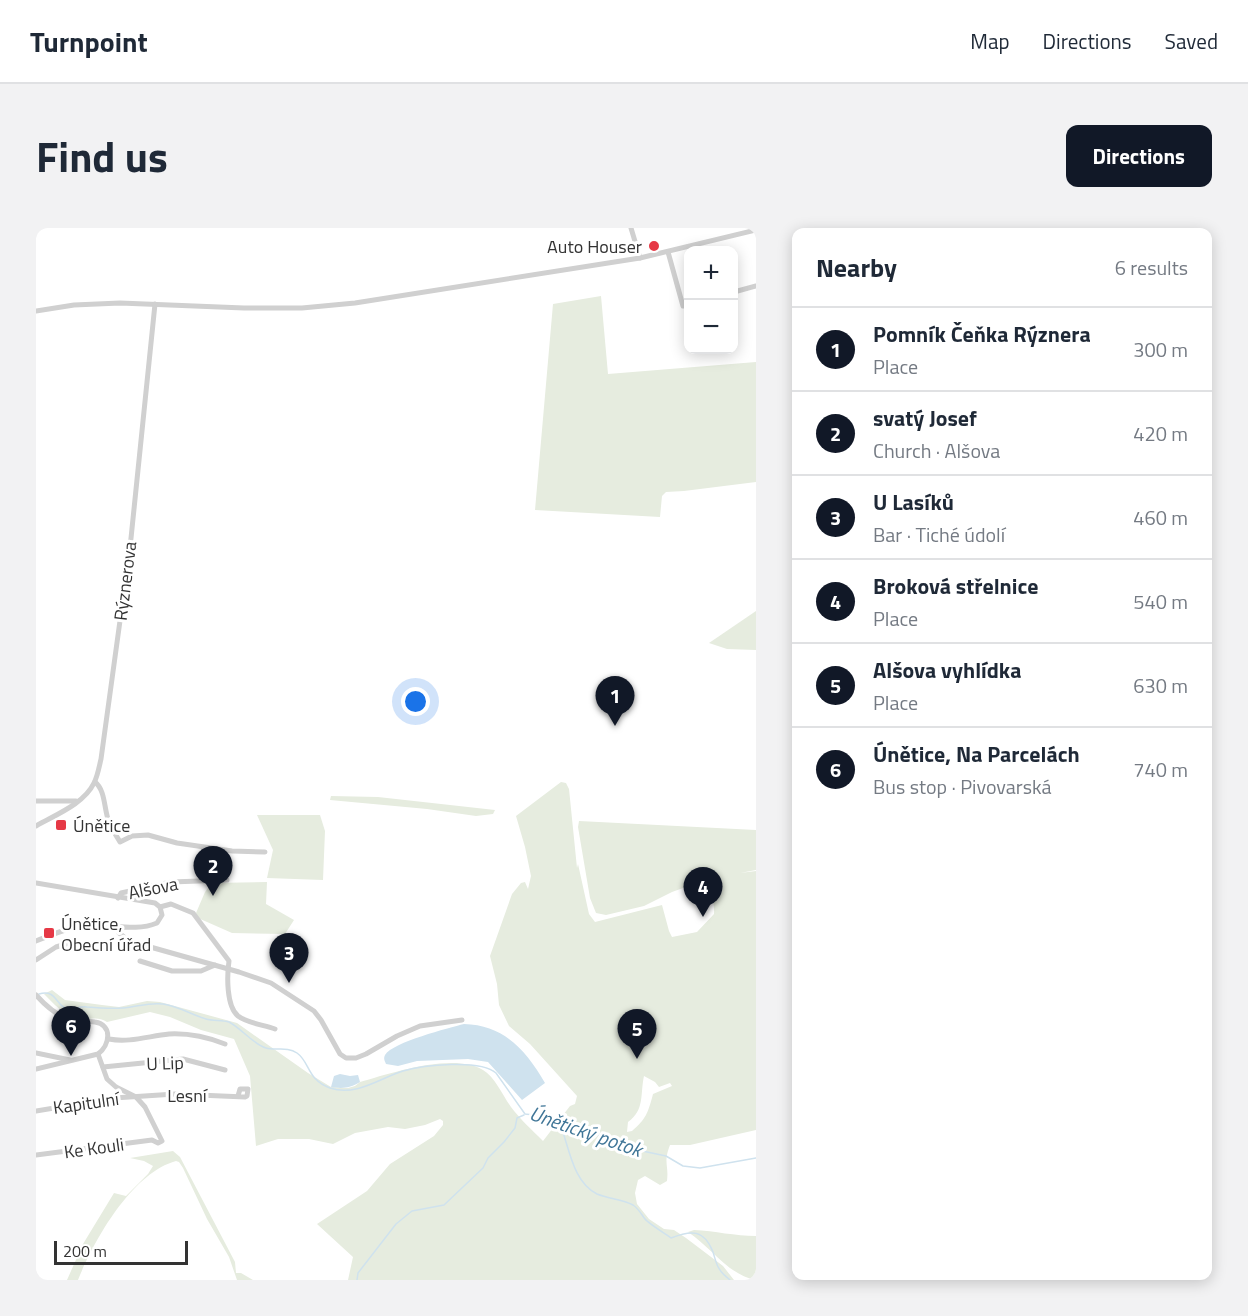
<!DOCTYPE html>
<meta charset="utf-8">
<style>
:root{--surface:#fff;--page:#f2f2f3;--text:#1f2937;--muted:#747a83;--line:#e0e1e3;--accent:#111827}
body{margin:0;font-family:"Titillium Web",sans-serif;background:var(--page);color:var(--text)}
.controls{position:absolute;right:18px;top:18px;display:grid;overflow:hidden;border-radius:12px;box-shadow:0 3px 15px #0003}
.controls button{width:54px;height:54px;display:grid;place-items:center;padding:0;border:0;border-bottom:2px solid var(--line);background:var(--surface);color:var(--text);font:30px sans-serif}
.scale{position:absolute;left:18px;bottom:15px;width:134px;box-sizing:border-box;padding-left:6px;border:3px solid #333;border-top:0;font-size:16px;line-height:21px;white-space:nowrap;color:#333;-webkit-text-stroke:4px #fff;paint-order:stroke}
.you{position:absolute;left:380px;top:474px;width:21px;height:21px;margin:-15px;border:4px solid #fff;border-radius:50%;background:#1a73e8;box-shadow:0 0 0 9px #1a73e833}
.badge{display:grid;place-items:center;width:39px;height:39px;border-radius:50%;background:var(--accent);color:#fff;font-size:20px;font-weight:700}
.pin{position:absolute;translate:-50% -50px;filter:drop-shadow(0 2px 3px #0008)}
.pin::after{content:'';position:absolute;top:32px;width:21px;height:18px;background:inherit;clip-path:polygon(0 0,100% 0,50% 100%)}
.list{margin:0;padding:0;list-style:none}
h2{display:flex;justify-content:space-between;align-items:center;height:78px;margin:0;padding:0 24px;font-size:26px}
h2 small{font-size:20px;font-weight:400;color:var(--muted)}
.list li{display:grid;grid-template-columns:39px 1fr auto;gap:18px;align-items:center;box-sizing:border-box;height:84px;padding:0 24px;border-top:2px solid var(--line)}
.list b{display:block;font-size:22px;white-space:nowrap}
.list p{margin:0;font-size:20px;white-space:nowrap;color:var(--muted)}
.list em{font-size:20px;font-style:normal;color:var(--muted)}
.map{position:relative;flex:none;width:720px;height:1052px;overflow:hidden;border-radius:12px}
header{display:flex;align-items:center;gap:36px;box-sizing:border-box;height:84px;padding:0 30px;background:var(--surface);border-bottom:2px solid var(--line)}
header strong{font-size:28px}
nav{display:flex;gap:33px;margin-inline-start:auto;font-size:21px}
.intro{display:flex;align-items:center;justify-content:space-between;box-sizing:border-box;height:144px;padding:0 36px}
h1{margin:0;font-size:42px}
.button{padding:15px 27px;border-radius:12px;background:var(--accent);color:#fff;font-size:21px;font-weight:700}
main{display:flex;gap:36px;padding:0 36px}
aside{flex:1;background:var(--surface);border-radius:12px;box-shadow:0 3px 15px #0003}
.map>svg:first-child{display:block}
</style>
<header>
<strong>Turnpoint</strong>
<nav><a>Map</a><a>Directions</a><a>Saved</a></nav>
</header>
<div class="intro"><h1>Find us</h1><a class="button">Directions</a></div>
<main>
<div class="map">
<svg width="720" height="1052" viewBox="0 0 720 1052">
<rect width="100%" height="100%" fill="#fff"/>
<g fill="#e6ecdf" fill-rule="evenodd">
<path d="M 565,68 L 572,146 L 720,134 L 720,254 L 648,263 L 630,264 L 626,268 L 624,289 L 499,282 L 517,76 Z"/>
<path d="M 720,383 L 720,422 L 691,421 L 673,415 Z"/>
<path d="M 525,554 L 530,555 L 533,561 L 541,640 L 542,636 L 553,686 L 559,694 L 626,677 L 633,703 L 636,709 L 661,704 L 678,686 C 679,674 672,659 682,650 L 672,651 L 636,664 L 608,678 L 570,687 L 560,685 L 554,670 L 542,599 L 543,593 L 720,602 L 720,642 L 704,645 L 720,643 L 720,902 L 654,917 L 634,917 C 627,935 633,937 631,953 L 624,957 L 609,948 L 602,952 L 599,965 L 601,976 L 613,991 L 628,1001 L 638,1002 L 650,1010 L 687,1038 L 698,1052 L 312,1052 L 317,1029 L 281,996 L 331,963 L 354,936 L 398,908 L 407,897 L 407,893 L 404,891 L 389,897 L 369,901 L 352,899 L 319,905 L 297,916 L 273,911 L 242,911 L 220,918 L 214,848 L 198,811 L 165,802 L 134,789 L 114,784 L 71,794 C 63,789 58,791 48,791 C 31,791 20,778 8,766 L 16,762 L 29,772 L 66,777 L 83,779 L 111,773 L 124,774 L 201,795 L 272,845 L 295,859 L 312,860 L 319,858 L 324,854 C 355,845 418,824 447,842 C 459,849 467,868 475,879 C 484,891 496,902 507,913 L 534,878 L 539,876 L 541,868 L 494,816 L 473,798 L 463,777 L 461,756 L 454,728 L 476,666 L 485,655 L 489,654 L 492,661 L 495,648 L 489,619 L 480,588 ZM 608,848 L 619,854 L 623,859 L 634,855 L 636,858 L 617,866 C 612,885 610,891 596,903 L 591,904 L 592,894 C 609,882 604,866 608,848 Z"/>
<path d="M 295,568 L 342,569 L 459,582 L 457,586 L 440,588 L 391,581 L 294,572 Z"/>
<path d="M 221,587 L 284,587 L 289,603 L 287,652 L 231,650 L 237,622 Z"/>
<path d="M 231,654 L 230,676 L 258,692 L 249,706 L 196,705 L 162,690 L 160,685 L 169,664 L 176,655 Z"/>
<path d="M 137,923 L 144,929 L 199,1034 L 200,1045 L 205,1045 L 217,1052 L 201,1052 L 193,1029 L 171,991 L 147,940 L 143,934 L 140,933 C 96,945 58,1012 42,1052 L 31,1052 L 47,1016 L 78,965 L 90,968 L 112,946 L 117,938 L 108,933 L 94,930 Z"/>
<path d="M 658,1002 C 679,1003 699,1008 720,1008 L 720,1052 C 692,1047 675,1019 652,1004 Z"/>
</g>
<g fill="#cfe2ee">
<path d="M 428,796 C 468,797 490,822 509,855 L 486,872 L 452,834 L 432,831 L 381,833 L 362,838 L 350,836 C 349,833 347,831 349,827 C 357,814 413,800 428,796 Z"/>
<path d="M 304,846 L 314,848 L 322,847 L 324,854 C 314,860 307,861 295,859 L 298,848 Z"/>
</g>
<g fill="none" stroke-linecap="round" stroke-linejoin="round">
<g stroke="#cfe2ee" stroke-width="1.5">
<path d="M 3,766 C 21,760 20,780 33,781 C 39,781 45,778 51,779 C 62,780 75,781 87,780 C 101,779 113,774 127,776 C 142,778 156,787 170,791 C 177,793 186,792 193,794 C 205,800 218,817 230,820 C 240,823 251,818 261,825 C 274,834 271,852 294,860 C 320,869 344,850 367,843 C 387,837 445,831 460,845 L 489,886 L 514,889 L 597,921 L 630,928 L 647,938 L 664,940 L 720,930"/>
<path d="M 523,893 C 533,917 536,954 561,966 C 573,971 586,971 597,977 C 603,981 605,986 609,991 C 612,995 631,1007 635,1010 C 655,1002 668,1001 677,1024 C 679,1030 680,1037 684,1042 C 686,1046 691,1049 694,1052"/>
<path d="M 321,1052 L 322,1045 L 360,996 L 376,983 L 408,977 L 447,940 L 452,930 L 468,914 L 479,900 L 481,890 L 488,887"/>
</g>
<g stroke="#d0d0d0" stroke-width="5">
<path d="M 595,0 L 604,30"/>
<path d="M 632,24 L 647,78 L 652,77"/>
<path d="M 698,64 L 720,58"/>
<path d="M 0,83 L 38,77 L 84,75 L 208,80 L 266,80 L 319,75 L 604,30 L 720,2"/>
<path d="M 59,554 C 69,562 68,579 72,591 C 74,599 80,607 84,614 L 96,608 L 112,607 L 141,615 L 196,623 L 229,624"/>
<path d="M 0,573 L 40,573"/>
<path d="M 0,598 C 19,587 48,576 58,555 C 62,547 63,539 65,531 L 94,320 L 119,76"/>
<path d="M 0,655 L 119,675 L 124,679 L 126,687 L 121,695 C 99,704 78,696 55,697 C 35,698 18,706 0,713"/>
<path d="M 82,670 L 85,665 L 135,654 L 191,652"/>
<path d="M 124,679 L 135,676 L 157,685 L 193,733 C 191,747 190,778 202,788 C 211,795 228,797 239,801"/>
<path d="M 83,705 L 93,713 L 203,744 L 235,755 L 278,783 L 285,792 L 304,826 L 310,830 L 320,830 L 330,826 L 361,808 L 384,798 L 426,792"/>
<path d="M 0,732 L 20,719 L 30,716"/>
<path d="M 104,733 L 136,743 L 165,743 L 179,737"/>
<path d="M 0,767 C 8,776 19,786 30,790 C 40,794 49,792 59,794 C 77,797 74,817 62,826 L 0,841"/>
<path d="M 73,811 C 93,815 113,808 133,806 C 153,805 171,809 189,816"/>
<path d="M 0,825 L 34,832"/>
<path d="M 67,839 L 147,831 L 189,842"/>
<path d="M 0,883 L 78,870 L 139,866 L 209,869 L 211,868 L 212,861 L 204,861 L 202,868"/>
<path d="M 0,927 L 116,912 L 122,915 L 126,913 L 109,879 L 100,869 L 80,859 L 71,851 L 62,826"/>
</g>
</g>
<g fill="#e63946" stroke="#fff" stroke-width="2">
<circle cx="618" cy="18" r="6"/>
<rect x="19" y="591" width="12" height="12" rx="3"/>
<rect x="7" y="699" width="12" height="12" rx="3"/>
</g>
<g text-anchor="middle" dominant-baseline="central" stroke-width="6" stroke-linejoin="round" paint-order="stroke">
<g font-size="18" fill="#333" stroke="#fff" text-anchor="start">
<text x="606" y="18" text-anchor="end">Auto Houser</text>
<text x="37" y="597">Únětice</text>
<text x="25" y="695">Únětice,<tspan x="25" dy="21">Obecní úřad</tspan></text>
</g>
<g font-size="18" fill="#333" stroke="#fff">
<text transform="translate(89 353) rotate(-83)">Rýznerova</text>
<text transform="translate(117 660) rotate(-11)">Alšova</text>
<text transform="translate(129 835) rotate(-2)">U Lip</text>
<text x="151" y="867">Lesní</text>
<text transform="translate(50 875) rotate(-8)">Kapitulní</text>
<text transform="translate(58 920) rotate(-8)">Ke Kouli</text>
</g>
<g font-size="20" font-style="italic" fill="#3f7597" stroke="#fff">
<text transform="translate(550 903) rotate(19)">Únětický potok</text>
</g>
</g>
</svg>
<div class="controls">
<button>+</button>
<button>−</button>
</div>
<div class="scale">200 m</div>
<div class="you"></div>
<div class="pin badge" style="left:579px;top:498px">1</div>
<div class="pin badge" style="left:177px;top:668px">2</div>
<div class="pin badge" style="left:253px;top:755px">3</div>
<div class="pin badge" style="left:667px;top:689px">4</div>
<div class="pin badge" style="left:601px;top:831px">5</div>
<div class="pin badge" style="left:35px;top:828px">6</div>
</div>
<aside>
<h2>Nearby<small>6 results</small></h2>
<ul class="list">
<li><span class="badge">1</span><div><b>Pomník Čeňka Rýznera</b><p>Place</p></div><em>300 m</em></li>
<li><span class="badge">2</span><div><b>svatý Josef</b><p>Church · Alšova</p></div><em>420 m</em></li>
<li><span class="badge">3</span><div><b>U Lasíků</b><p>Bar · Tiché údolí</p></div><em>460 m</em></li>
<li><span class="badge">4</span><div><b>Broková střelnice</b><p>Place</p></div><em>540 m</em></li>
<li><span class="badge">5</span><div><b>Alšova vyhlídka</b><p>Place</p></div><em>630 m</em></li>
<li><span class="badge">6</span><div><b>Únětice, Na Parcelách</b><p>Bus stop · Pivovarská</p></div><em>740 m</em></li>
</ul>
</aside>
</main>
